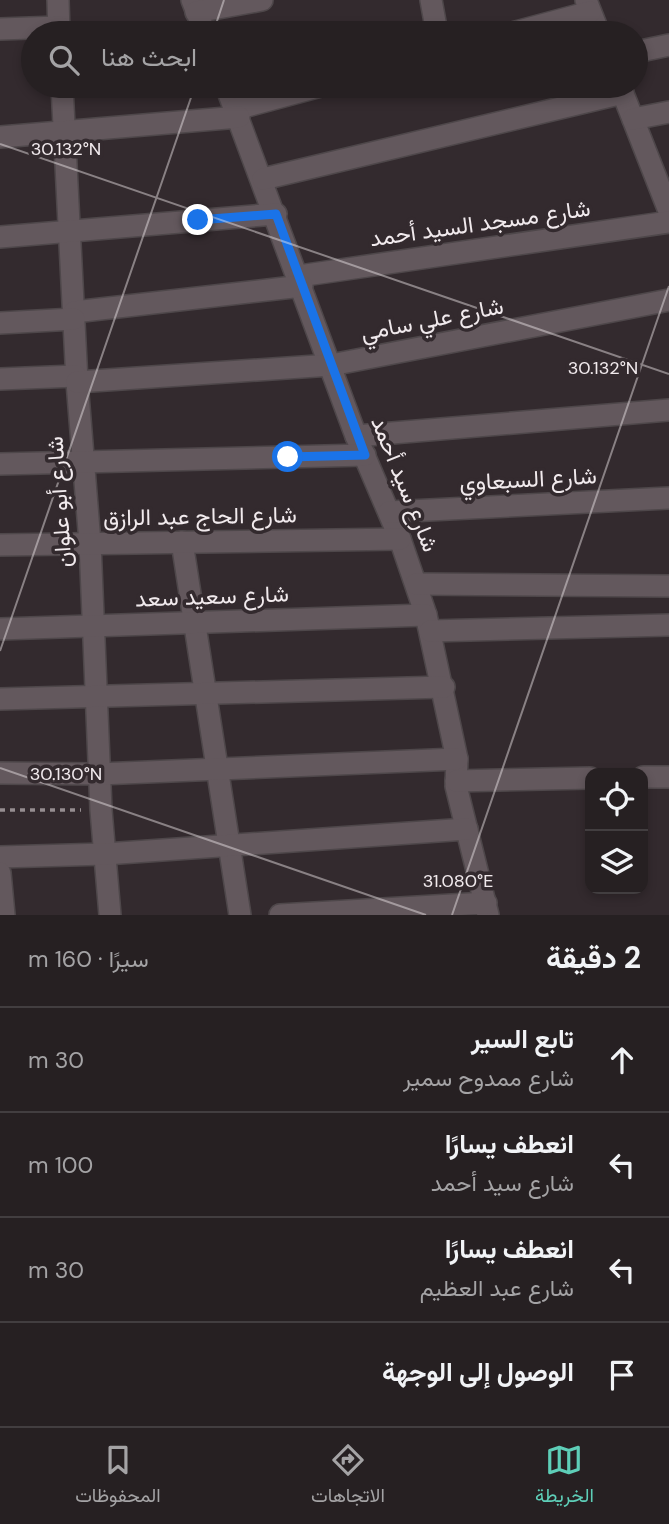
<!DOCTYPE html>
<html lang="ar">
<meta charset="utf-8">
<style>
:root{--surface:#262022;--page:#2e282a;--text:#f1f3f6;--muted:#a4a3a5;--line:#423e40;--accent:#5eceb8}
body{margin:0;font-family:"DM Sans",Vazirmatn,sans-serif;background:var(--page);color:var(--text);direction:rtl}
.controls{position:absolute;right:21px;bottom:21px;display:grid;overflow:hidden;border-radius:14px;box-shadow:0 4px 10px #0003}
.controls button{width:63px;height:63px;display:grid;place-items:center;padding:0;border:0;border-bottom:2px solid var(--line);background:var(--surface);color:var(--text);font:35px sans-serif}
.stop{position:absolute;width:21px;height:21px;margin:-16px;border:5px solid #1a73e8;border-radius:50%;background:#fff}
.stop.end{background:#1a73e8;border-color:#fff;box-shadow:0 2px 7px #0008}
.list{margin:0;padding:0;list-style:none}
h2{display:flex;justify-content:space-between;align-items:center;height:91px;margin:0;padding:0 28px;font-size:30px}
h2 small{font-size:23px;font-weight:400;color:var(--muted)}
.list li{display:grid;grid-template-columns:46px 1fr auto;gap:21px;align-items:center;box-sizing:border-box;height:105px;padding:0 28px;border-top:2px solid var(--line)}
.list b{display:block;font-size:26px;white-space:nowrap}
.list p{margin:0;font-size:23px;white-space:nowrap;color:var(--muted)}
.list em{font-size:23px;font-style:normal;color:var(--muted)}
.icon{flex:none;width:38px;height:38px;fill:none;stroke:currentColor;stroke-width:2;stroke-linecap:round;stroke-linejoin:round}
.map{position:relative;flex:none;width:669px;height:915px;overflow:hidden;direction:ltr}
.search{position:absolute;background:var(--surface);box-shadow:0 4px 10px #0003;left:21px;right:21px;top:21px;height:77px;display:flex;align-items:center;gap:18px;box-sizing:border-box;padding:0 24px;border-radius:38px;color:var(--muted);font-size:26px}
.sheet{height:511px;background:var(--surface)}
nav{display:flex;justify-content:space-around;align-items:center;box-sizing:border-box;height:98px;border-top:2px solid var(--line);background:var(--surface);font-size:19px;color:var(--muted)}
nav a{display:grid;justify-items:center;gap:4px}
nav .on{color:var(--accent)}
.map>svg:first-child{display:block}
</style>
<div class="map">
<svg width="669" height="915" viewBox="0 0 669 915">
<rect width="100%" height="100%" fill="#332a2e"/>
<g fill="none" stroke-linecap="round" stroke-linejoin="round">
<defs>
<g id="minor">
<path d="M 58,0 L 59,33"/>
<path d="M 192,0 L 205,33"/>
<path d="M 431,0 L 437,33"/>
<path d="M 586,0 L 599,33"/>
<path d="M 196,12 L 262,0"/>
<path d="M 0,29 L 59,27"/>
<path d="M 512,33 L 590,12"/>
<path d="M 636,52 L 669,45"/>
<path d="M 62,86 L 77,382 L 90,543 L 101,810 L 110,915"/>
<path d="M 226,86 L 356,436 L 400,539 L 426,615 L 457,759 L 456,786 L 488,915"/>
<path d="M 620,86 L 669,211"/>
<path d="M 236,109 L 321,86"/>
<path d="M 633,119 L 669,112"/>
<path d="M 0,137 L 239,117"/>
<path d="M 263,179 L 623,93"/>
<path d="M 0,237 L 276,214"/>
<path d="M 299,276 L 669,222"/>
<path d="M 74,312 L 302,286"/>
<path d="M 0,323 L 74,319"/>
<path d="M 0,379 L 76,376"/>
<path d="M 77,382 L 331,365 L 669,300"/>
<path d="M 356,436 L 669,410"/>
<path d="M 0,464 L 365,455"/>
<path d="M 389,512 L 669,498"/>
<path d="M 182,542 L 240,915"/>
<path d="M 0,545 L 400,539"/>
<path d="M 416,584 L 669,586"/>
<path d="M 0,629 L 426,615"/>
<path d="M 430,631 L 669,625"/>
<path d="M 0,699 L 444,687"/>
<path d="M 0,773 L 99,774 L 457,759"/>
<path d="M 643,777 L 669,777"/>
<path d="M 456,781 L 590,778"/>
<path d="M 0,857 L 105,854 L 467,829"/>
<path d="M 0,873 L 4,915"/>
<path d="M 280,915 L 486,903"/>
</g>
</defs>
<use href="#minor" stroke="#4e474a" stroke-width="24"/>
<path stroke="#968e91" stroke-width="3.5" stroke-dasharray="5 5" stroke-linecap="butt" d="M 0,810 L 81,810"/>
<use href="#minor" stroke="#63585d" stroke-width="21"/>
</g>
<g fill="none" stroke-linecap="round" stroke-linejoin="round">
<path stroke="#1a73e8" stroke-width="9" d="M 198,220 L 276,214 L 365,455 L 288,457"/>
</g>
<path fill="none" stroke="#f1eaed" stroke-width="2" stroke-opacity="0.45" d="M 213,33 L 224,0M 0,144 L 669,374M 0,651 L 195,86M 0,768 L 426,915M 452,915 L 669,286"/>
<g text-anchor="middle" dominant-baseline="central" stroke-width="7" stroke-linejoin="round" paint-order="stroke">
<g font-size="23" fill="#f1eaed" stroke="#332a2e">
<text transform="translate(480 223) rotate(-8)">شارع مسجد السيد أحمد</text>
<text transform="translate(432 319) rotate(-11)">شارع علي سامي</text>
<text transform="translate(528 479) rotate(-3)">شارع السبعاوي</text>
<text transform="translate(405 484) rotate(68)">شارع سيد أحمد</text>
<text transform="translate(59 502) rotate(-94)">شارع أبو علوان</text>
<text transform="translate(200 516) rotate(-1)">شارع الحاج عبد الرازق</text>
<text transform="translate(212 596) rotate(-2)">شارع سعيد سعد</text>
</g>
</g>
<g font-size="18" text-anchor="middle" fill="#f1eaed" stroke="#332a2e" stroke-width="7" stroke-linejoin="round" paint-order="stroke">
<text x="66" y="155">30.132°N</text>
<text x="603" y="374">30.132°N</text>
<text x="66" y="780">30.130°N</text>
<text x="458" y="887">31.080°E</text>
</g>
</svg>
<div class="controls">
<button><svg class="icon" aria-label="locate" viewBox="0 0 24 24"><circle cx="12" cy="12" r="6"/><path d="M12 2v4M12 18v4M2 12h4M18 12h4"/></svg></button>
<button><svg class="icon" aria-label="layers" viewBox="0 0 24 24"><path d="M12 4l9 5-9 5-9-5zM3 14l9 5 9-5"/></svg></button>
</div>
<div class="stop" style="left:288px;top:457px"></div>
<div class="stop end" style="left:198px;top:220px"></div>
<div class="search"><svg class="icon" aria-label="search" viewBox="0 0 24 24"><circle cx="10" cy="10" r="6"/><path d="M15 15l6 6"/></svg>ابحث هنا</div>
</div>
<section class="sheet">
<h2>2 دقيقة<small>سيرًا · 160 m</small></h2>
<ul class="list">
<li><svg class="icon" aria-label="ahead" viewBox="0 0 24 24"><path d="M12 20V5M6 11l6-6 6 6"/></svg><div><b>تابع السير</b><p>شارع ممدوح سمير</p></div><em>30 m</em></li>
<li><svg class="icon" aria-label="left" viewBox="0 0 24 24"><path d="M17 20v-9H6M10 6l-5 5 5 5"/></svg><div><b>انعطف يسارًا</b><p>شارع سيد أحمد</p></div><em>100 m</em></li>
<li><svg class="icon" aria-label="left" viewBox="0 0 24 24"><path d="M17 20v-9H6M10 6l-5 5 5 5"/></svg><div><b>انعطف يسارًا</b><p>شارع عبد العظيم</p></div><em>30 m</em></li>
<li><svg class="icon" aria-label="arrive" viewBox="0 0 24 24"><path d="M6 21V4h12l-3 4 3 4H6"/></svg><div><b>الوصول إلى الوجهة</b></div></li>
</ul>
</section>
<nav>
<a class="on"><svg class="icon" aria-label="map" viewBox="0 0 24 24"><path d="M3 6l6-2 6 2 6-2v14l-6 2-6-2-6 2zM9 4v14M15 6v14"/></svg>الخريطة</a>
<a><svg class="icon" aria-label="directions" viewBox="0 0 24 24"><path d="M12 3l9 9-9 9-9-9zM9 14v-3h6M13 9l2 2-2 2"/></svg>الاتجاهات</a>
<a><svg class="icon" aria-label="saved" viewBox="0 0 24 24"><path d="M7 4h10v16l-5-4-5 4z"/></svg>المحفوظات</a>
</nav>
